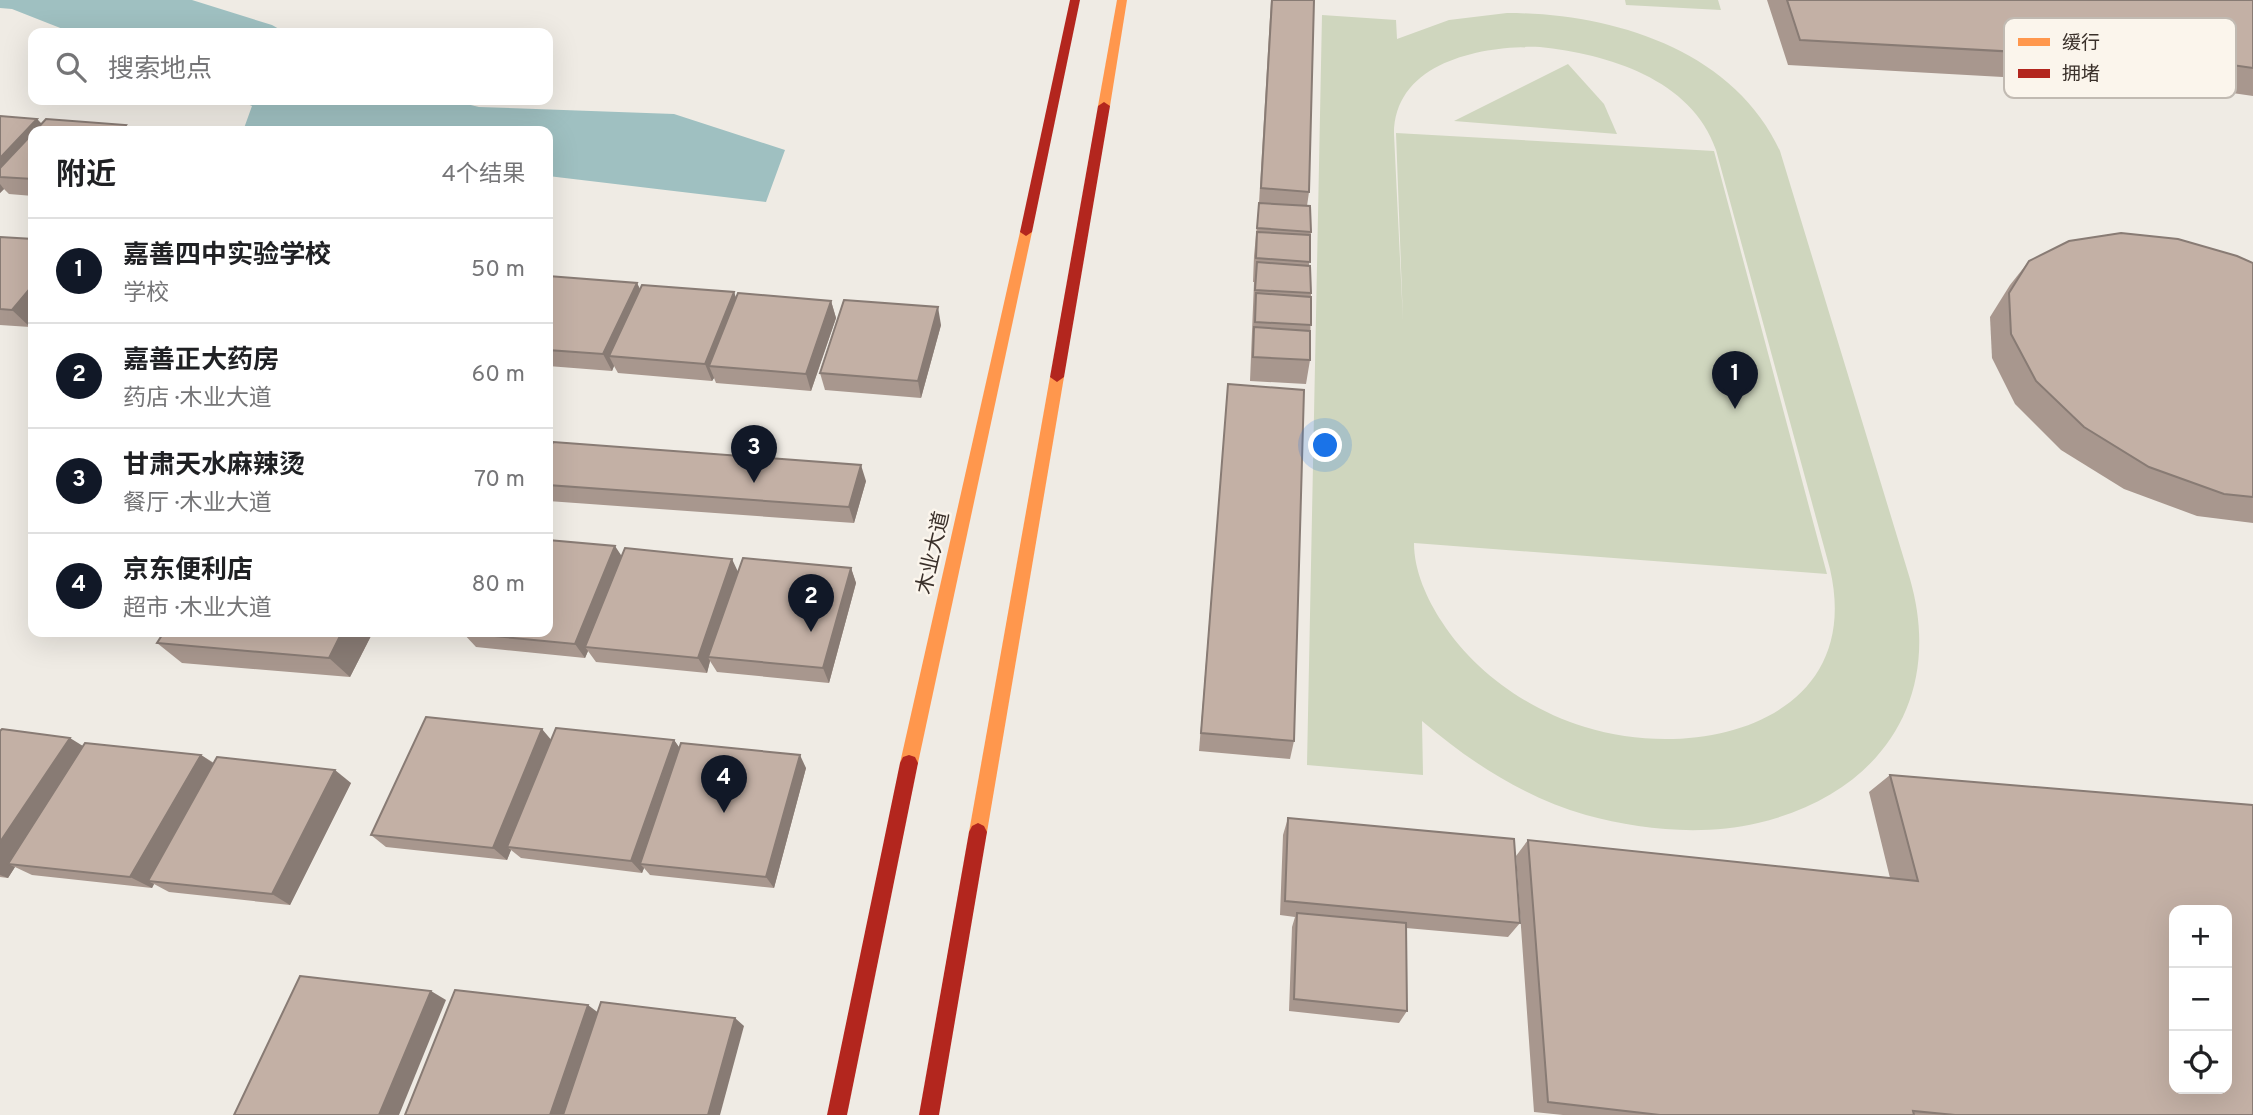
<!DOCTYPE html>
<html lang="zh">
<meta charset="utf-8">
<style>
:root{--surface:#fff;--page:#f6f6f6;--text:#202124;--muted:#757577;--line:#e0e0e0;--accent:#111827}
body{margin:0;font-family:Overpass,"Noto Sans SC",sans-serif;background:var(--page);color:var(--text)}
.controls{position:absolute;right:21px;bottom:21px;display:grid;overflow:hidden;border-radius:14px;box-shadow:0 7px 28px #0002}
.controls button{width:63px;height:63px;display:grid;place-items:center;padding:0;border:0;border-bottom:2px solid var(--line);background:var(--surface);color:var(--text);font:35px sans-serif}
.you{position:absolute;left:1326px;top:446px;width:24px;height:24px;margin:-18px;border:5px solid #fff;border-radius:50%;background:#1a73e8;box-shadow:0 0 0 10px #1a73e833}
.badge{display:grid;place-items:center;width:46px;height:46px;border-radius:50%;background:var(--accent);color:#fff;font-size:23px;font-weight:700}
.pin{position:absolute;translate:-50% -58px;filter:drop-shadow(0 2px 4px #0008)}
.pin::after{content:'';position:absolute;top:37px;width:24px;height:21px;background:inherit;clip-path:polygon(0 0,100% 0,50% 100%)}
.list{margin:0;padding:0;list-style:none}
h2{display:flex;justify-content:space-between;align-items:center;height:91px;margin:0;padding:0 28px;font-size:30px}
h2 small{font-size:23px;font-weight:400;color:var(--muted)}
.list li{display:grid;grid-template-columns:46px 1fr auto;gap:21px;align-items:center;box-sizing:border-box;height:105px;padding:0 28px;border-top:2px solid var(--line)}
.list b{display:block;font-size:26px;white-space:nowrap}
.list p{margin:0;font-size:23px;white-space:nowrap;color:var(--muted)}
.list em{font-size:23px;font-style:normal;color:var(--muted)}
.icon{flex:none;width:38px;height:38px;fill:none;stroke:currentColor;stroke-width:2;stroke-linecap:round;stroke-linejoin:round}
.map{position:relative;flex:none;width:2253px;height:1115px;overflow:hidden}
.search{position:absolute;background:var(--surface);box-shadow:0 7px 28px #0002;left:28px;top:28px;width:525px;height:77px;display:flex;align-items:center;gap:18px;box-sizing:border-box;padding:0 24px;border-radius:14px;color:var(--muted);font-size:26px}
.panel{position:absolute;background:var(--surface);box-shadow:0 7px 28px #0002;left:28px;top:126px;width:525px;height:511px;border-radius:14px}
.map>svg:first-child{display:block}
</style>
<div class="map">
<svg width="2253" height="1115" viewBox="0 0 2253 1115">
<rect width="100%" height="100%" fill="#efebe4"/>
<g fill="#cfd6be" fill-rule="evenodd">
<path d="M 1625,0 L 1718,0 L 1721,10 L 1626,5 Z"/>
<path d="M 1507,13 C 1611,13 1733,49 1780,151 L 1910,579 C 1945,701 1878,795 1758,823 C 1703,836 1640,830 1586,815 C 1524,797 1470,762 1422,721 L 1423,775 L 1307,765 L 1322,15 L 1396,20 L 1397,39 L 1449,20 ZM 1540,47 C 1607,54 1692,79 1716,150 L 1830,569 C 1865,720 1701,763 1585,727 C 1529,710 1474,672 1442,622 C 1427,599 1414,571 1414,543 L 1827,574 L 1714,151 L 1396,133 L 1403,321 L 1394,134 C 1394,61 1484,45 1540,47 Z"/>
<path d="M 1568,64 L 1604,104 L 1617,134 L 1454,121 Z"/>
</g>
<g fill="#9fc0c1">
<path d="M 0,0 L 192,0 L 272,25 L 286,33 L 73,33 L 12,9 L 0,8 Z"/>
<path d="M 238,100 L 450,100 L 479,107 L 674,114 L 785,150 L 766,202 L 548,176 L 548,131 L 243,131 L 252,106 Z"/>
</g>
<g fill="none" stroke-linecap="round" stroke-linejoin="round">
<g fill="#ff974d" fill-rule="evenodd">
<path d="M 1117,0 L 1127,0 L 1110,106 L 1104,110 L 1098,106 Z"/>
<path d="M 1026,228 L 1032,232 L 918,763 L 915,769 L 909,771 L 903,769 L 900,763 L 1020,232 Z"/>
<path d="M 1057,372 L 1064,377 L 987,832 L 984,838 L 978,841 L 972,838 L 969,832 L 1050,377 Z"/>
</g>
<g fill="#b3261e" fill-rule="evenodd">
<path d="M 1070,0 L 1080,0 L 1032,232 L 1026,236 L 1020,232 Z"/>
<path d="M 1104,102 L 1110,106 L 1064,377 L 1057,382 L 1050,377 L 1098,106 Z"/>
<path d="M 909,755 L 915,757 L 918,763 L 847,1115 L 827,1115 L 900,763 L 903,757 Z"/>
<path d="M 978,823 L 984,826 L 987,832 L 939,1115 L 919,1115 L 969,832 L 972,826 Z"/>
</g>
</g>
<g fill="#a8978e">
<path d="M 1271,0 L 1314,0 L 1309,192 L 1307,206 L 1311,232 L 1309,266 L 1311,293 L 1310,360 L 1306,384 L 1250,381 L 1254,282 L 1253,282 L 1254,256 L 1259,203 Z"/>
<path d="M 1767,0 L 2253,0 L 2253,96 L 2198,88 L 1788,65 Z"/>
<path d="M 0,116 L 37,119 L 42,124 L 126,125 L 131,131 L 33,131 L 33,196 L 9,194 L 4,189 L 0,193 Z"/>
<path d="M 0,237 L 30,327 L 0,325 Z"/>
<path d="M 2029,261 L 2253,263 L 2253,523 L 2197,516 L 2124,489 L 2061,450 L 2015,404 L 1992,358 L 1990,317 L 2010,285 Z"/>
<path d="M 548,276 L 637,283 L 640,289 L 734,292 L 736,298 L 831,301 L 836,318 L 811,391 L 716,383 L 714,378 L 712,381 L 618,373 L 614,366 L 612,371 L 548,366 Z"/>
<path d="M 941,325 L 921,398 L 825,390 L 820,373 Z"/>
<path d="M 1228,384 L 1294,741 L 1290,759 L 1199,751 Z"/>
<path d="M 548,453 L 866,481 L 854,523 L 548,501 Z"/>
<path d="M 622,556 L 738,571 L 851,568 L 856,583 L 829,683 L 717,672 L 710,661 L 707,673 L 596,662 L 588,651 L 585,658 L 476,647 L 463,633 Z"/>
<path d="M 164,632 L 373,632 L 350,677 L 182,663 L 157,643 Z"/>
<path d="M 0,731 L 83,746 L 201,755 L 214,763 L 351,783 L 290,905 L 169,892 L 154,884 L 152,888 L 32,875 L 15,867 L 8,878 L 0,877 Z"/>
<path d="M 551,740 L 674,740 L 679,747 L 806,768 L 774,888 L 650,875 L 644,868 L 642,873 L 521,858 L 511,850 L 507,860 L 386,847 L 371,835 Z"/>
<path d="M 1890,775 L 2253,1115 L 1563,1115 L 1534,1112 L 1516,856 L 1528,840 L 1890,878 L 1869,792 Z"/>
<path d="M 1288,818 L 1520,923 L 1508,937 L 1406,928 L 1407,1011 L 1399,1023 L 1289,1011 L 1292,927 L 1295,917 L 1280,915 L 1283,835 Z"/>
</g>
<g fill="#887b74">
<path d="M 37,119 L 48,131 L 33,131 L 33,157 L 0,177 L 0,158 Z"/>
<path d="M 126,125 L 131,131 L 121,131 Z"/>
<path d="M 0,184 L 4,189 L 0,193 Z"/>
<path d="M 637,283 L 645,300 L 609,356 L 614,366 L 612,371 L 603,354 Z"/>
<path d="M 33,285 L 33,323 L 30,327 L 12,310 Z"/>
<path d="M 734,292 L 740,310 L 709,366 L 714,378 L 712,381 L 705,364 Z"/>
<path d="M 831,301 L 836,318 L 811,391 L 806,374 Z"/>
<path d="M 938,307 L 941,325 L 921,398 L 918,381 Z"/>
<path d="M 861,465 L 866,481 L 854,523 L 849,507 Z"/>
<path d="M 615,546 L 625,561 L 585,647 L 588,651 L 585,658 L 575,644 Z"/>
<path d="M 732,559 L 739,574 L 708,657 L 710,661 L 707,673 L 698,658 Z"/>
<path d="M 851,568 L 856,583 L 829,683 L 823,668 Z"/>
<path d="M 342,632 L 373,632 L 350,677 L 329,658 Z"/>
<path d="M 542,729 L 553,742 L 507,847 L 511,850 L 507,860 L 493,848 Z"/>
<path d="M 70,738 L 91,751 L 8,864 L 15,867 L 8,878 L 0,875 L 0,842 Z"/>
<path d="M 674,740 L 683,753 L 640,864 L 644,868 L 642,873 L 631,861 Z"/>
<path d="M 201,755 L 220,768 L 148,881 L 154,884 L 152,888 L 130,877 Z"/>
<path d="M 800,755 L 806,768 L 774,888 L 766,877 Z"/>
<path d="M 335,770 L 351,783 L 290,905 L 272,894 Z"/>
<path d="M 431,991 L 446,1000 L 399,1115 L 379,1115 Z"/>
<path d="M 588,1005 L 600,1014 L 566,1115 L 550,1115 Z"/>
<path d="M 735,1018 L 744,1026 L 720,1115 L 708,1115 Z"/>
</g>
<g fill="#c3b0a5" stroke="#887b74" stroke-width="2" fill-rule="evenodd">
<path d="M 1272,0 L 1314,0 L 1309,192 L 1261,188 Z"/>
<path d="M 1787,0 L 2253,0 L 2253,68 L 2218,63 L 1800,40 Z"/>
<path d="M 0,116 L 37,119 L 0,158 Z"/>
<path d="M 46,119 L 126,125 L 121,131 L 35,131 Z"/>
<path d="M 33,133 L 33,179 L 0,177 L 0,168 Z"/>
<path d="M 1259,203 L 1310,206 L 1311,232 L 1257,228 Z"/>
<path d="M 1257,232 L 1310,235 L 1310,262 L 1256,258 Z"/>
<path d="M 2121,233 L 2178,239 L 2237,256 L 2253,263 L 2253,497 L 2224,494 L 2149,467 L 2084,427 L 2036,381 L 2011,334 L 2009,293 L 2029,261 L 2069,241 Z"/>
<path d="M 0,237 L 33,239 L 33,285 L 12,310 L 0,309 Z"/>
<path d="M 1257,262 L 1310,266 L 1311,293 L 1255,290 Z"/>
<path d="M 548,276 L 637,283 L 603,354 L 548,350 Z"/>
<path d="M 642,285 L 734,292 L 705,364 L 609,356 Z"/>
<path d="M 738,293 L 831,301 L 806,374 L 709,366 Z"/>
<path d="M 1256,293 L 1311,297 L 1311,325 L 1255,322 Z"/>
<path d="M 844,300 L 938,307 L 918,381 L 820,373 Z"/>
<path d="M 1254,327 L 1310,331 L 1310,360 L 1253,357 Z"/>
<path d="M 1228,384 L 1304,390 L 1294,741 L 1201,733 Z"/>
<path d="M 553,442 L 861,465 L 849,507 L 548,485 L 548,453 Z"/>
<path d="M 548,540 L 615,546 L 575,644 L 463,633 L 464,632 L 548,632 Z"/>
<path d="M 625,548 L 732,559 L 698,658 L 585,647 Z"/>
<path d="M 743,558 L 851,568 L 823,668 L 708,657 Z"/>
<path d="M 164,632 L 342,632 L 329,658 L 157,643 Z"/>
<path d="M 426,717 L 542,729 L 493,848 L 371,835 Z"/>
<path d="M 556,728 L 674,740 L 631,861 L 507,847 Z"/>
<path d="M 2,729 L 70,738 L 0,842 L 0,731 Z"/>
<path d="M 85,743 L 201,755 L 130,877 L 8,864 Z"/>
<path d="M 681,743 L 800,755 L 766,877 L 640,864 Z"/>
<path d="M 217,757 L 335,770 L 272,894 L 148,881 Z"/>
<path d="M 1890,775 L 2253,805 L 2253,1115 L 1955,1115 L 1913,1111 L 1914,1115 L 1660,1115 L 1548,1102 L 1528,840 L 1918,881 ZM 2174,910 L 2227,910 L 2227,1089 L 2174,1089 Z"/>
<path d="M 1288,818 L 1514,839 L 1520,923 L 1285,901 Z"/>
<path d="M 1297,913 L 1406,923 L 1407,1011 L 1294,999 Z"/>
<path d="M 300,976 L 431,991 L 379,1115 L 234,1115 Z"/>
<path d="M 455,990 L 588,1005 L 550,1115 L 405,1115 Z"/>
<path d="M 601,1002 L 735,1018 L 708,1115 L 563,1115 Z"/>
</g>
<g text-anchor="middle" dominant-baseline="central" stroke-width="5" stroke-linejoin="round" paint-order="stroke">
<g font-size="21" fill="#3a302a" stroke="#fbf5ec">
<text transform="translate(934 553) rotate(-77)">木业大道</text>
</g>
</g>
<rect x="2004" y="18" width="232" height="80" rx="10" fill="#fbf5ec" stroke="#c1bab2" stroke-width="2"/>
<rect x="2018" y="38" width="32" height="8" fill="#ff974d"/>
<rect x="2018" y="69" width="32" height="9" fill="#b3261e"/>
<g font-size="19" fill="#3a302a">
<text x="2062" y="49">缓行</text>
<text x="2062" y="80">拥堵</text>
</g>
</svg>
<div class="controls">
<button>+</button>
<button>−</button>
<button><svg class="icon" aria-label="locate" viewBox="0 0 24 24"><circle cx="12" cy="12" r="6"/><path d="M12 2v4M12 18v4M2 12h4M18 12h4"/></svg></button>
</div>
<div class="you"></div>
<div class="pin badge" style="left:1735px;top:409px">1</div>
<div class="pin badge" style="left:811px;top:632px">2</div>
<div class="pin badge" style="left:754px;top:483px">3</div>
<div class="pin badge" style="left:724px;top:813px">4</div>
<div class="search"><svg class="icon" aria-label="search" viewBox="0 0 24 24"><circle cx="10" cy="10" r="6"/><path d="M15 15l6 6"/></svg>搜索地点</div>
<section class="panel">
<h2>附近<small>4个结果</small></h2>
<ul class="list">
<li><span class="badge">1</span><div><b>嘉善四中实验学校</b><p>学校</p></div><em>50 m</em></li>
<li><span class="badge">2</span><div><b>嘉善正大药房</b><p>药店 · 木业大道</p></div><em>60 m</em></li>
<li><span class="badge">3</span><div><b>甘肃天水麻辣烫</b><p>餐厅 · 木业大道</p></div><em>70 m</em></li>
<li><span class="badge">4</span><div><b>京东便利店</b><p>超市 · 木业大道</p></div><em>80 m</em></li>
</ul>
</section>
</div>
